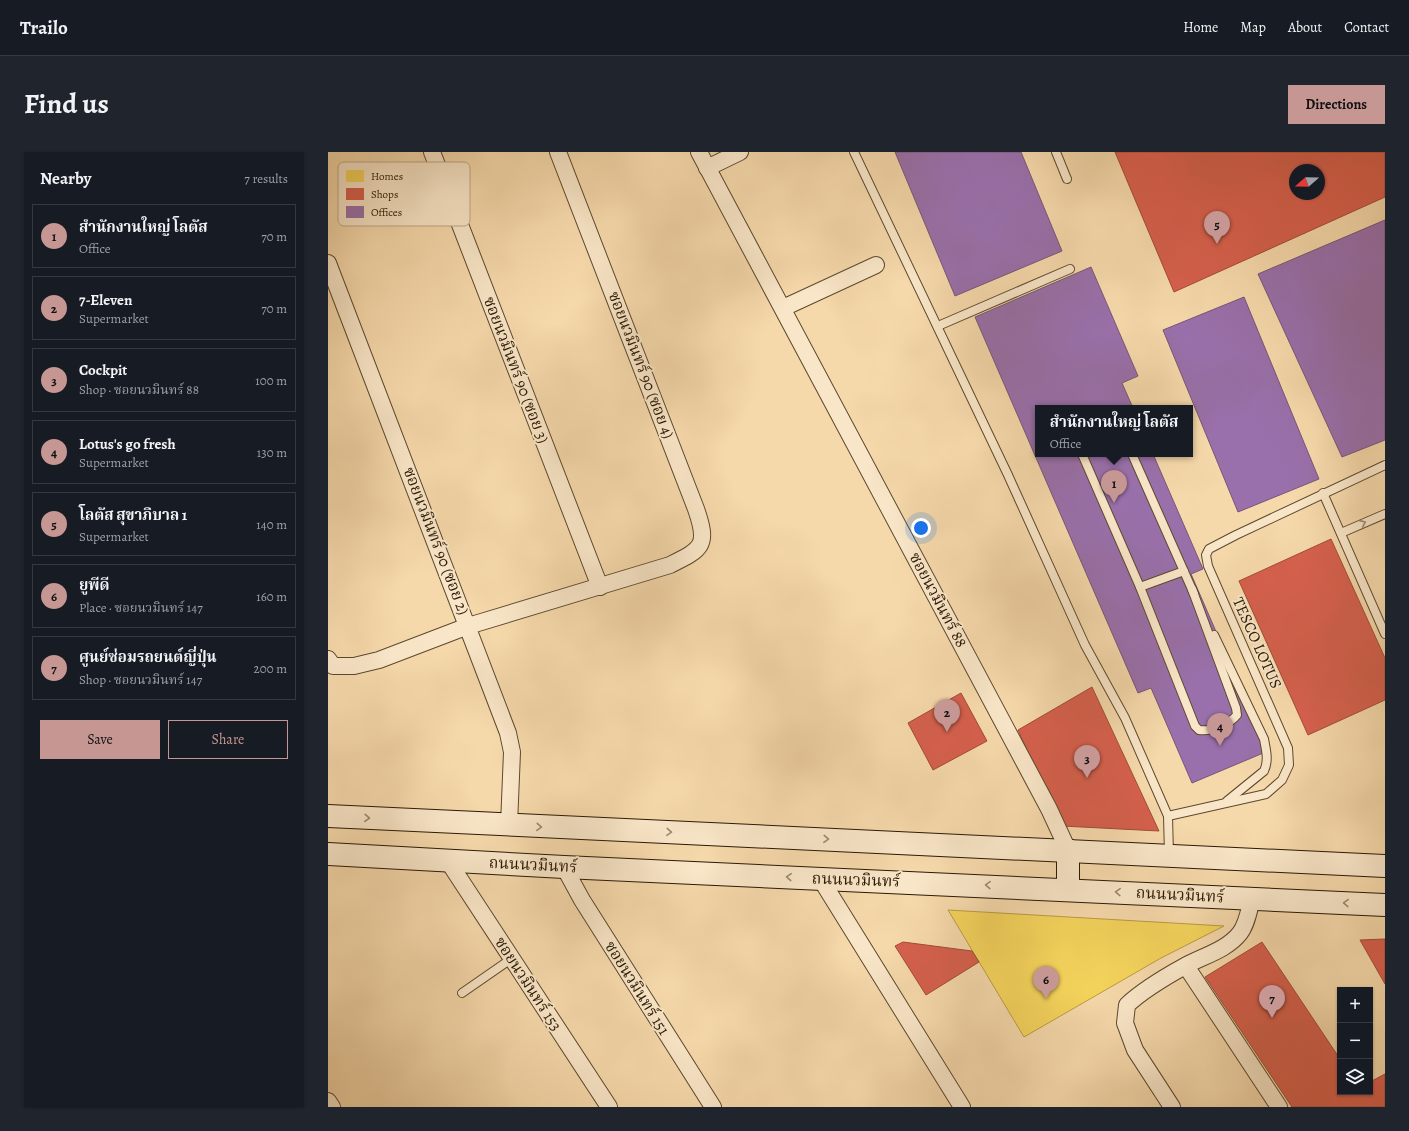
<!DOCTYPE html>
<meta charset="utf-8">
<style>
:root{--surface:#171b24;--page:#20242c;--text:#f1f3f6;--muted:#9ea1a6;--line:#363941;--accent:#c59692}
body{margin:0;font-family:Alegreya,"Noto Serif Thai",serif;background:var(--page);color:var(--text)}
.controls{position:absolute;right:12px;bottom:12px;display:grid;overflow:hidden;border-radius:0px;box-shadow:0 1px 3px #0004}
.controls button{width:36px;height:36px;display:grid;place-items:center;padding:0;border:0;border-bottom:1px solid var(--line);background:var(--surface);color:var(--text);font:20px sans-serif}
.compass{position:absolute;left:961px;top:12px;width:36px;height:36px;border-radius:50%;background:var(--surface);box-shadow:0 1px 3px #0004;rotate:250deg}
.you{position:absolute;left:593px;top:376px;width:14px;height:14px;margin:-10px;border:3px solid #fff;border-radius:50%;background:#1a73e8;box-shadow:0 0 0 6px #1a73e833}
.badge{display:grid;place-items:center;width:26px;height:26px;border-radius:50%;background:var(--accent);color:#111;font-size:13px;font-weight:700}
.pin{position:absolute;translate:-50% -33px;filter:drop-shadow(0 1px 2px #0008)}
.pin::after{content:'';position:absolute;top:21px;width:14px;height:12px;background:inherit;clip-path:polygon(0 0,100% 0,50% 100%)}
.popup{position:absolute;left:707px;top:253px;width:158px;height:52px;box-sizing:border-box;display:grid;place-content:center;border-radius:0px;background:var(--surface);filter:drop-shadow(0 1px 3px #0005);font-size:13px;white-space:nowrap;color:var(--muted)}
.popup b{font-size:15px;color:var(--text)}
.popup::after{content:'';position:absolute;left:50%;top:100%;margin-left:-8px;border:8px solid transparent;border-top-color:var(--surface)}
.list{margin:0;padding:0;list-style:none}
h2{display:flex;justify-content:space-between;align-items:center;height:52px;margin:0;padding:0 16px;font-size:17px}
h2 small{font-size:13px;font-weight:400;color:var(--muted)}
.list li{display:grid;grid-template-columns:26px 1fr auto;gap:12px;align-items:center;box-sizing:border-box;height:64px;margin:0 8px 8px;padding:0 8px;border:1px solid var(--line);border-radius:0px}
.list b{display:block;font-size:15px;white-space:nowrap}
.list p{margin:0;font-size:13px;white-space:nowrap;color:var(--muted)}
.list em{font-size:13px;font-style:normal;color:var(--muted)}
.actions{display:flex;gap:8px;padding:12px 16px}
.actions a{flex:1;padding:9px 0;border:1px solid var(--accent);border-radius:0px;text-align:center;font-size:14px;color:var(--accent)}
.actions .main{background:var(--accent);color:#111}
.icon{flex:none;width:22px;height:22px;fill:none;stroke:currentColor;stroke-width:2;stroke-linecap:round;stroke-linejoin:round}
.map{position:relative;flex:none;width:1057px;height:955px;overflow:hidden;border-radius:0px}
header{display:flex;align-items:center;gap:24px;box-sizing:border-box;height:56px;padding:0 20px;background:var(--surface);border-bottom:1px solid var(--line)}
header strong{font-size:19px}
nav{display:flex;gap:22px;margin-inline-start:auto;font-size:14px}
.intro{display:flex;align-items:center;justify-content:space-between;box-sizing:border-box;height:96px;padding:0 24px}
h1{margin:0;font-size:28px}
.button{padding:10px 18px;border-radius:0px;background:var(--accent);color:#111;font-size:14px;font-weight:700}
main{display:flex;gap:24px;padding:0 24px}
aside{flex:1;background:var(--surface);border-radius:0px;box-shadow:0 1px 3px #0004}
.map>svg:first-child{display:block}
</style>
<header>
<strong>Trailo</strong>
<nav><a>Home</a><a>Map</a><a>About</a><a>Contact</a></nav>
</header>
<div class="intro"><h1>Find us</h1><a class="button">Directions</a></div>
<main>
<aside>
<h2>Nearby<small>7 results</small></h2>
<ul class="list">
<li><span class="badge">1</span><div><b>สำนักงานใหญ่ โลตัส</b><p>Office</p></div><em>70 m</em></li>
<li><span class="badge">2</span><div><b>7-Eleven</b><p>Supermarket</p></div><em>70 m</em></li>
<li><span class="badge">3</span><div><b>Cockpit</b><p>Shop · ซอยนวมินทร์ 88</p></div><em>100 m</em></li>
<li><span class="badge">4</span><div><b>Lotus's go fresh</b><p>Supermarket</p></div><em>130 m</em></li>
<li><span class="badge">5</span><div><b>โลตัส สุขาภิบาล 1</b><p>Supermarket</p></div><em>140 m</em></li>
<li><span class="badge">6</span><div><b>ยูพีดี</b><p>Place · ซอยนวมินทร์ 147</p></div><em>160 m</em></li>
<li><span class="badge">7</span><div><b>ศูนย์ซ่อมรถยนต์ญี่ปุ่น</b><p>Shop · ซอยนวมินทร์ 147</p></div><em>200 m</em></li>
</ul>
<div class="actions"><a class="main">Save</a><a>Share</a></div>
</aside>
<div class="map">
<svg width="1057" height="955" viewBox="0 0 1057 955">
<rect width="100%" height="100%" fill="#f6d9ab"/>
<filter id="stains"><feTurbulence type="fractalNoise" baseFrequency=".005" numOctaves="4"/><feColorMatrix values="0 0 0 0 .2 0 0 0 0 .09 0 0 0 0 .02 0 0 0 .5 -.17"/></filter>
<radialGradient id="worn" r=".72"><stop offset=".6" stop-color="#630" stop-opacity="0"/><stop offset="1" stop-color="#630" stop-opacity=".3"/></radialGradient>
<path fill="#f6d55c" stroke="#b89d42" d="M 620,758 L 896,774 L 833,806 L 696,885 Z"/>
<g fill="#d6604d" stroke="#a24b37" fill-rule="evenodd">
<path d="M 787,0 L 1057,0 L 1057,45 L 846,140 ZM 967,18 L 991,18 L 991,42 L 967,42 Z"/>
<path d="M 1003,387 L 1057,506 L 1057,548 L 980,583 L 911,429 Z"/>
<path d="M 764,535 L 831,679 L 734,674 L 690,578 Z"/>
<path d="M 633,541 L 659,589 L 605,618 L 580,571 Z"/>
<path d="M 1057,787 L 1057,832 L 1032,788 Z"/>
<path d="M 575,790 L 644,799 L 651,810 L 598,843 L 567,794 Z"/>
<path d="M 934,790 L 1012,907 L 1012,940 L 1042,940 L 1042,930 L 1057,922 L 1057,955 L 964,955 L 877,825 Z"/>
</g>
<g fill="#9970ab" stroke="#775679">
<path d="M 567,0 L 693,0 L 734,99 L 627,144 Z"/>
<path d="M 1057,68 L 1057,288 L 1014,305 L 930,122 Z"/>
<path d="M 763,115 L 810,224 L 794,231 L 805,256 L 710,256 L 710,302 L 825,302 L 875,417 L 863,422 L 940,599 L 864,631 L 823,536 L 810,541 L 647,165 Z"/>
<path d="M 916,145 L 991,327 L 910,360 L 835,178 Z"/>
</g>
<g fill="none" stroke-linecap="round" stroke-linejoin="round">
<defs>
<g id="service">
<path d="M 526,0 L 680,323 L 757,493 L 797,566 L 840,664"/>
<path d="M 728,0 L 739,27"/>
<path d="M 610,174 L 742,117"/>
<path d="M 754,302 L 812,435 L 867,574 L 871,578 C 882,580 902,572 909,563 L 908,556 L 864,437"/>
<path d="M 804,302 L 866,442"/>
<path d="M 995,341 L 1057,482"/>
<path d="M 1013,381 L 1057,362"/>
<path d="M 812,435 L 856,419"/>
<path d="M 886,483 L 936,587 C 938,598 941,608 936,619 L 899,649"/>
<path d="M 841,703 L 840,664 L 938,642 L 954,628 L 961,613 L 960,596 L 880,414 L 878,403 L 881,397 L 908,383 L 1057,313"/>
<path d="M 134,841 L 183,807"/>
</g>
<g id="minor">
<path d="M 104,0 L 272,435"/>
<path d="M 371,0 L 721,657 L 740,698"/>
<path d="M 379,16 L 412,0"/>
<path d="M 0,111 L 180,581 L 184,600 L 181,673"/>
<path d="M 455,156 L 548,113"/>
<path d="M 0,507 L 5,514 L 26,514 L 51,508 L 140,474 L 342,413 C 374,397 381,394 368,357 L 230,0"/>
<path d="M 120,709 L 281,955"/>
<path d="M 236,715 L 254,748 L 385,955"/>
<path d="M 492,726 L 634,955"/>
<path d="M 858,814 L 951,955"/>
<path d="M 0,949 L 4,955"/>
<path d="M 844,955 L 807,898 L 797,871 L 799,853 C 816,837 837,825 857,814 C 875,804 899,798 912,781 C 919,772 921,758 924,747"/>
</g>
<g id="secondary">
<path d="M 0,664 L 1057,714"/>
<path d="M 740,698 L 740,737"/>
<path d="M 0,702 L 236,715 L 1057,753"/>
</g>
</defs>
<use href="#service" stroke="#5c492e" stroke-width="10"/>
<use href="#minor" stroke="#5c492e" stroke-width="18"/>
<use href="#secondary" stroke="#291904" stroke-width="24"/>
<use href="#service" stroke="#f9e6c8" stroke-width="8"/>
<use href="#minor" stroke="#f9e6c8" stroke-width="16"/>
<use href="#secondary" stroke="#f9e6c8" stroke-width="22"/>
</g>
<defs><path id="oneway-chevron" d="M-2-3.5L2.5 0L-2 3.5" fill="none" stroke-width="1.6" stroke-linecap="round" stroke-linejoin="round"/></defs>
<g stroke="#9b8a70">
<use href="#oneway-chevron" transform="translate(1035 371) rotate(-24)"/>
<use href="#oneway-chevron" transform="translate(39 666) rotate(3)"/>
<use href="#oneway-chevron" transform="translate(211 675) rotate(3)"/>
<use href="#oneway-chevron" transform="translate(341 680) rotate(3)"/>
<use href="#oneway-chevron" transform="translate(498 687) rotate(3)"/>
<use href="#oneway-chevron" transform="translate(461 725) rotate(-177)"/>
<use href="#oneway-chevron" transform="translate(660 733) rotate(-178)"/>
<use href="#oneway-chevron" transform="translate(790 740) rotate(-177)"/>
<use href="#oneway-chevron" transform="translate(1018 751) rotate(-178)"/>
</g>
<g text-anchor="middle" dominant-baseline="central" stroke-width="4" stroke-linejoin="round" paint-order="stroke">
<g font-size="16" fill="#291904" stroke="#f9e6c8">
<text transform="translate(313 213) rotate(69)">ซอยนวมินทร์ 90 (ซอย 4)</text>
<text transform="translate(188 218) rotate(69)">ซอยนวมินทร์ 90 (ซอย 3)</text>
<text transform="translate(108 389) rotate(69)">ซอยนวมินทร์ 90 (ซอย 2)</text>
<text transform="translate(610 448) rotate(62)">ซอยนวมินทร์ 88</text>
<text transform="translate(929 491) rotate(66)">TESCO LOTUS</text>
<text transform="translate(205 713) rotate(3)">ถนนนวมินทร์</text>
<text transform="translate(528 728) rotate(2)">ถนนนวมินทร์</text>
<text transform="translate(852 743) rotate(3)">ถนนนวมินทร์</text>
<text transform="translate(200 832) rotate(57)">ซอยนวมินทร์ 153</text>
<text transform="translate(309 836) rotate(58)">ซอยนวมินทร์ 151</text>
</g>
</g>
<rect x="10" y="10" width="132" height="64" rx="6" fill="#f9e6c8" stroke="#bba88d" stroke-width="1"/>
<rect x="18" y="18" width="18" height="12" fill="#f6d55c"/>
<rect x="18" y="36" width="18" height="12" fill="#d6604d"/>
<rect x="18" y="54" width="18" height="12" fill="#9970ab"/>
<g font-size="11" fill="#291904">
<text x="43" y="28">Homes</text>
<text x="43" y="46">Shops</text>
<text x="43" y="64">Offices</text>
</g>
<rect width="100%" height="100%" filter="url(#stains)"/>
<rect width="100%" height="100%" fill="url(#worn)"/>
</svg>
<div class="controls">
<button>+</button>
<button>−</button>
<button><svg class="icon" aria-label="layers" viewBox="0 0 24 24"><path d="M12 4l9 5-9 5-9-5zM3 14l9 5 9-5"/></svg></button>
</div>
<svg class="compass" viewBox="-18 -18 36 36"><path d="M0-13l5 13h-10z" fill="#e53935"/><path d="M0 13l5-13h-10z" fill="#9ea1a6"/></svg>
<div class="you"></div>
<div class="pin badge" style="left:786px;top:351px">1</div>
<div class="popup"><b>สำนักงานใหญ่ โลตัส</b>Office</div>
<div class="pin badge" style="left:619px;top:580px">2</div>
<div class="pin badge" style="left:759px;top:626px">3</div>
<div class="pin badge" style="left:892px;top:594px">4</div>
<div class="pin badge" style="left:889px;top:92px">5</div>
<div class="pin badge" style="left:718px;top:847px">6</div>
<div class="pin badge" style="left:944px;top:866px">7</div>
</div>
</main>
